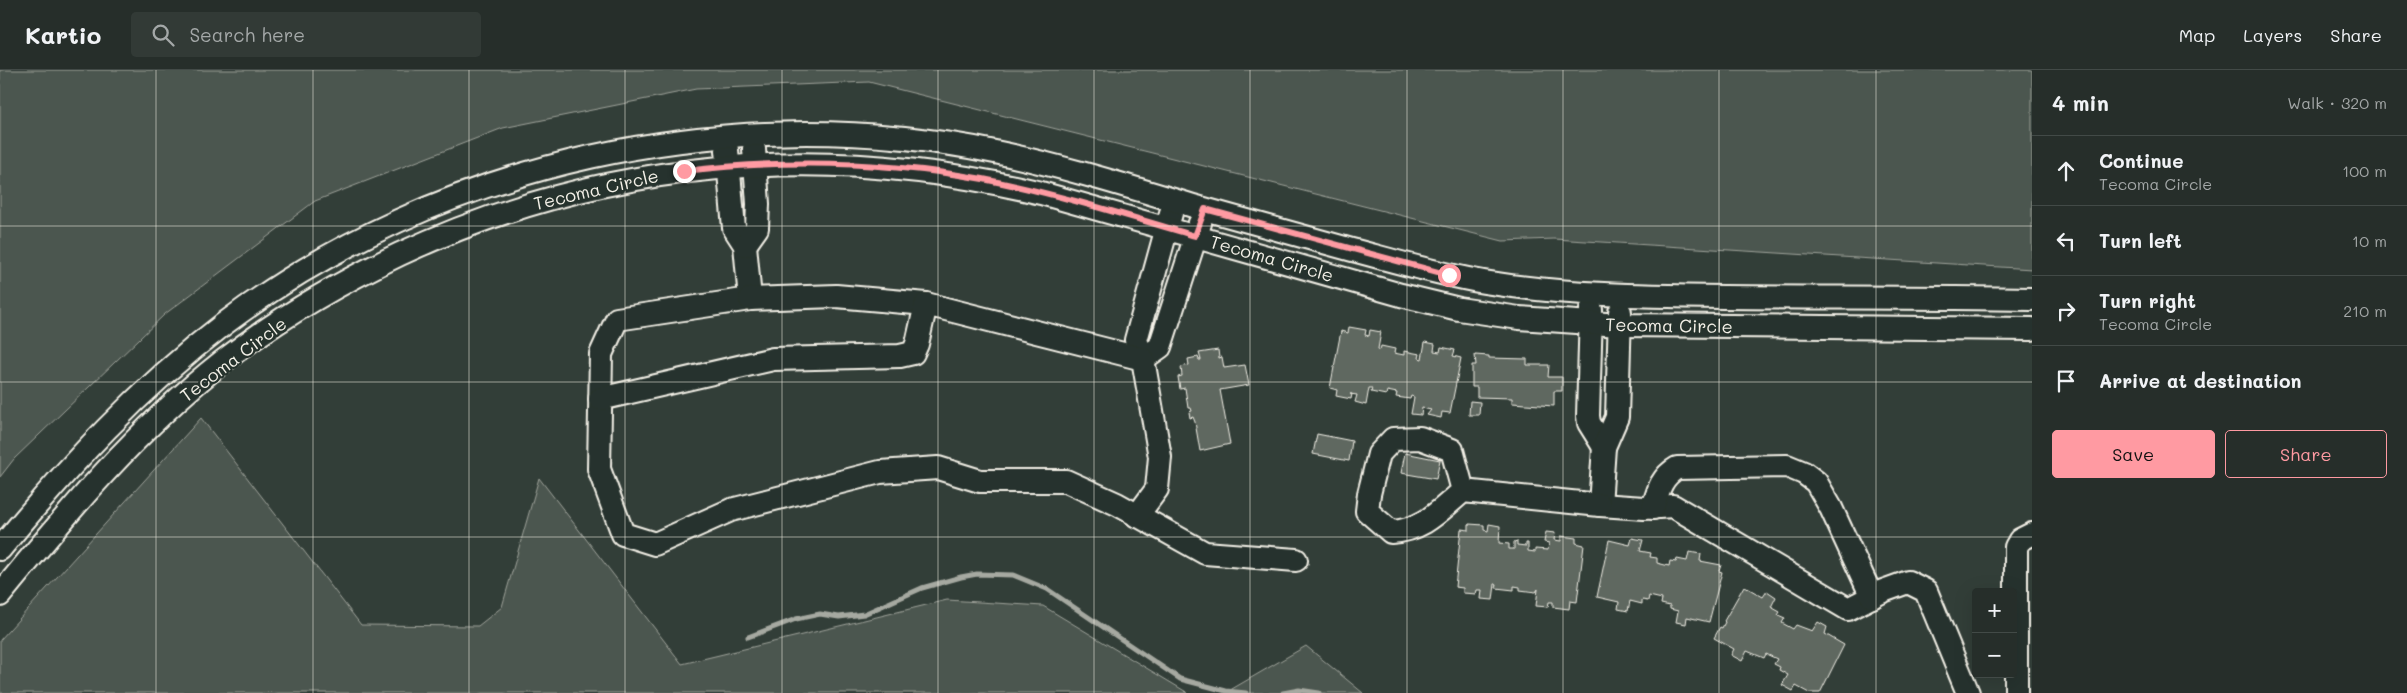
<!DOCTYPE html>
<meta charset="utf-8">
<style>
:root{--surface:#262e2a;--page:#323a36;--text:#f1f3f6;--muted:#a4a8a8;--line:#424a47;--accent:#ff9aa2}
body{margin:0;font-family:Mali,sans-serif;background:var(--page);color:var(--text)}
.controls{position:absolute;right:15px;bottom:15px;display:grid;overflow:hidden;border-radius:5px;box-shadow:0 5px 20px #0002}
.controls button{width:45px;height:45px;display:grid;place-items:center;padding:0;border:0;border-bottom:1px solid var(--line);background:var(--surface);color:var(--text);font:25px sans-serif}
.stop{position:absolute;width:15px;height:15px;margin:-11px;border:4px solid #ff9aa2;border-radius:50%;background:#fff}
.stop.end{background:#ff9aa2;border-color:#fff;box-shadow:0 1px 5px #0008}
.list{margin:0;padding:0;list-style:none}
h2{display:flex;justify-content:space-between;align-items:center;height:65px;margin:0;padding:0 20px;font-size:21px}
h2 small{font-size:16px;font-weight:400;color:var(--muted)}
.list li{display:grid;grid-template-columns:32px 1fr auto;gap:15px;align-items:center;box-sizing:border-box;height:70px;padding:0 20px;border-top:1px solid var(--line)}
.list b{display:block;font-size:19px;white-space:nowrap}
.list p{margin:0;font-size:16px;white-space:nowrap;color:var(--muted)}
.list em{font-size:16px;font-style:normal;color:var(--muted)}
.actions{display:flex;gap:10px;padding:15px 20px}
.actions a{flex:1;padding:11px 0;border:1px solid var(--accent);border-radius:5px;text-align:center;font-size:18px;color:var(--accent)}
.actions .main{background:var(--accent);color:#111}
.icon{flex:none;width:28px;height:28px;fill:none;stroke:currentColor;stroke-width:2;stroke-linecap:round;stroke-linejoin:round}
.map{position:relative;flex:none;width:2032px;height:623px;overflow:hidden}
header{display:flex;align-items:center;gap:30px;box-sizing:border-box;height:70px;padding:0 25px;background:var(--surface);border-bottom:1px solid var(--line)}
header strong{font-size:24px}
nav{display:flex;gap:28px;margin-inline-start:auto;font-size:18px}
.search{width:350px;height:45px;background:var(--page);display:flex;align-items:center;gap:12px;box-sizing:border-box;padding:0 18px;border-radius:5px;color:var(--muted);font-size:19px}
main{display:flex}
aside{flex:1;background:var(--surface)}
.map>svg:first-child{display:block}
</style>
<header>
<strong>Kartio</strong>
<div class="search"><svg class="icon" aria-label="search" viewBox="0 0 24 24"><circle cx="10" cy="10" r="6"/><path d="M15 15l6 6"/></svg>Search here</div>
<nav><a>Map</a><a>Layers</a><a>Share</a></nav>
</header>
<main>
<div class="map">
<svg width="2032" height="623" viewBox="0 0 2032 623">
<rect width="100%" height="100%" fill="#323e38"/>
<filter id="ink" filterUnits="userSpaceOnUse"><feTurbulence type="fractalNoise" baseFrequency=".02" numOctaves="2"/><feDisplacementMap in="SourceGraphic" scale="10" xChannelSelector="R" yChannelSelector="G"/><feConvolveMatrix kernelMatrix="1 2 1 2 8 2 1 2 1" color-interpolation-filters="sRGB"/></filter>
<g filter="url(#ink)">
<g fill="#4c564f" stroke="#a0a49c">
<path d="M 0,0 L 2032,0 L 2032,199 L 1554,169 L 1503,171 L 869,12 L 696,19 L 503,58 L 315,131 L 165,244 L 14,389 L 0,407 Z"/>
<path d="M 201,348 L 361,555 L 478,556 L 502,537 L 539,408 L 682,594 L 947,530 L 1043,536 L 1188,623 L 0,623 L 0,570 Z"/>
<path d="M 1306,576 L 1363,623 L 1225,623 Z"/>
</g>
<g fill="none" stroke-linecap="round" stroke-linejoin="round">
<g stroke="#a6a9a1" stroke-width="5">
<path d="M 748,567 L 796,549 L 820,544 L 839,547 L 864,544 L 922,518 L 961,507 L 977,504 L 1013,505 L 1047,519 L 1180,609 L 1226,621 L 1246,623"/>
<path d="M 1283,623 L 1299,620 L 1319,623"/>
</g>
</g>
<g fill="#5f6861" stroke="#f4f1e8">
<path d="M 1349,257 L 1366,260 L 1365,265 L 1369,266 L 1370,260 L 1381,262 L 1378,279 L 1380,280 L 1381,276 L 1395,279 L 1394,283 L 1404,285 L 1404,281 L 1420,284 L 1419,288 L 1422,289 L 1425,272 L 1435,274 L 1434,281 L 1440,282 L 1441,277 L 1455,280 L 1453,286 L 1461,288 L 1450,343 L 1442,342 L 1441,348 L 1427,345 L 1431,340 L 1422,338 L 1421,345 L 1411,344 L 1414,327 L 1411,326 L 1410,329 L 1396,327 L 1397,323 L 1387,321 L 1386,325 L 1371,322 L 1372,318 L 1369,318 L 1366,335 L 1355,332 L 1357,325 L 1350,324 L 1352,324 L 1351,329 L 1336,326 L 1337,320 L 1330,318 L 1341,261 L 1348,263 Z"/>
<path d="M 1218,280 L 1219,288 L 1222,287 L 1224,298 L 1245,295 L 1249,315 L 1220,320 L 1230,374 L 1200,381 L 1195,352 L 1193,347 L 1190,348 L 1189,342 L 1192,341 L 1191,338 L 1188,338 L 1185,318 L 1180,319 L 1178,307 L 1182,306 L 1181,297 L 1189,295 L 1188,289 L 1198,287 L 1199,290 L 1201,290 L 1199,283 Z"/>
<path d="M 1475,285 L 1489,286 L 1489,288 L 1527,289 L 1527,295 L 1549,295 L 1548,307 L 1562,307 L 1562,321 L 1554,321 L 1554,336 L 1512,333 L 1512,328 L 1477,327 L 1477,317 L 1472,317 L 1472,295 L 1476,295 Z"/>
<path d="M 1470,331 L 1480,332 L 1479,345 L 1469,345 Z"/>
<path d="M 1317,364 L 1352,371 L 1349,391 L 1313,384 Z"/>
<path d="M 1405,383 L 1440,390 L 1436,409 L 1401,403 Z"/>
<path d="M 1469,454 L 1484,455 L 1484,460 L 1488,461 L 1489,454 L 1500,456 L 1499,473 L 1509,474 L 1509,479 L 1514,479 L 1514,472 L 1517,471 L 1517,475 L 1526,476 L 1526,473 L 1528,473 L 1528,481 L 1535,482 L 1535,479 L 1548,480 L 1549,473 L 1544,472 L 1546,462 L 1555,463 L 1554,470 L 1561,471 L 1561,466 L 1576,468 L 1576,473 L 1584,475 L 1577,532 L 1570,531 L 1569,539 L 1553,537 L 1553,532 L 1549,532 L 1548,537 L 1536,536 L 1538,519 L 1536,522 L 1520,520 L 1520,517 L 1514,516 L 1514,520 L 1496,518 L 1497,514 L 1495,514 L 1493,530 L 1481,529 L 1482,520 L 1477,520 L 1476,524 L 1463,523 L 1463,518 L 1455,517 L 1461,459 L 1469,460 Z"/>
<path d="M 1632,468 L 1643,470 L 1640,481 L 1651,483 L 1650,487 L 1657,488 L 1657,493 L 1669,496 L 1670,491 L 1676,492 L 1677,489 L 1687,491 L 1689,482 L 1701,484 L 1700,491 L 1721,495 L 1719,501 L 1722,502 L 1709,552 L 1687,547 L 1686,554 L 1676,552 L 1678,541 L 1670,539 L 1670,536 L 1661,534 L 1662,529 L 1649,526 L 1648,531 L 1642,530 L 1642,534 L 1630,531 L 1628,541 L 1618,539 L 1619,532 L 1597,527 L 1609,470 L 1630,475 Z"/>
<path d="M 1744,516 L 1763,527 L 1767,521 L 1776,527 L 1771,537 L 1780,542 L 1778,545 L 1785,548 L 1782,553 L 1793,559 L 1796,555 L 1812,561 L 1818,552 L 1827,557 L 1825,564 L 1844,575 L 1820,623 L 1809,623 L 1796,616 L 1793,621 L 1782,615 L 1788,605 L 1779,600 L 1780,597 L 1774,594 L 1777,589 L 1766,584 L 1764,588 L 1747,581 L 1742,591 L 1731,585 L 1734,579 L 1714,568 L 1720,557 L 1722,558 L 1725,552 L 1724,551 Z"/>
</g>
<g fill="none" stroke-linecap="round" stroke-linejoin="round">
<defs>
<g id="minor">
<path d="M 727,80 L 734,158 L 745,175 L 750,229 L 617,249 L 601,284 L 599,399 L 623,464 L 655,474 L 731,440 L 880,402 L 938,398 L 980,411 L 1066,411 L 1117,434 L 1205,483 L 1296,490"/>
<path d="M 1171,143 L 1136,270 L 1143,289 L 1160,277 L 1200,153"/>
<path d="M 745,175 L 757,158 L 758,134 L 754,79"/>
<path d="M 750,229 L 836,226 L 926,234"/>
<path d="M 1591,240 L 1588,346 L 1589,353 L 1604,377"/>
<path d="M 1620,242 L 1617,347 L 1604,377 L 1600,435 L 1644,438 L 1673,436 L 1848,539 L 1883,521 L 1908,512 L 1926,521 L 1968,623"/>
<path d="M 600,329 L 773,289 L 900,286 L 913,283 L 917,274 L 926,234 L 1143,289 L 1160,387 L 1157,419 L 1137,446"/>
<path d="M 1463,421 L 1452,380 L 1420,368 L 1393,369 L 1379,384 L 1369,424 L 1367,441 L 1391,462 C 1424,460 1439,441 1463,421 L 1600,435"/>
<path d="M 1653,438 C 1658,421 1661,407 1677,398 L 1787,396 L 1804,403 L 1816,412 L 1831,438 L 1872,527"/>
<path d="M 0,479 C 68,396 139,319 224,254 C 440,91 731,28 995,82 C 1063,96 1130,117 1197,137 C 1246,151 1296,164 1345,178 C 1391,190 1437,204 1484,212 C 1563,225 1644,226 1724,227 C 1827,228 1929,227 2032,229"/>
<path d="M 0,525 C 68,442 137,359 222,292 C 277,249 337,214 400,184 C 605,89 822,71 1041,123 L 1401,225 L 1459,239 L 1519,248 L 1620,255 L 2032,259"/>
<path d="M 2016,623 L 2016,477 L 2020,470 L 2032,464"/>
</g>
</defs>
<use href="#minor" stroke="#f4f1e8" stroke-width="26"/>
<use href="#minor" stroke="#26332d" stroke-width="22"/>
</g>
</g>
<g fill="none" stroke-linecap="round" stroke-linejoin="round" filter="url(#ink)">
<path stroke="#ff9aa2" stroke-width="6" d="M 684,101 C 784,89 884,91 983,109 C 1054,123 1125,145 1195,166 L 1205,139 L 1449,205"/>
</g>
<path fill="none" stroke="#f4f1e8" stroke-width="1" stroke-opacity="0.55" d="M 156,0 L 156,623M 313,0 L 313,623M 469,0 L 469,623M 625,0 L 625,623M 782,0 L 782,623M 938,0 L 938,623M 1094,0 L 1094,623M 1250,0 L 1250,623M 1407,0 L 1407,623M 1563,0 L 1563,623M 1719,0 L 1719,623M 1876,0 L 1876,623M 0,156 L 2032,156M 0,312 L 2032,312M 0,467 L 2032,467"/>
<g text-anchor="middle" dominant-baseline="central" stroke-width="4.5" stroke-linejoin="round" paint-order="stroke">
<g font-size="18" fill="#f4f1e8" stroke="#26332d">
<text transform="translate(596 119) rotate(-13)">Tecoma Circle</text>
<text transform="translate(1272 188) rotate(16)">Tecoma Circle</text>
<text transform="translate(1669 255) rotate(1)">Tecoma Circle</text>
<text transform="translate(233 289) rotate(-37)">Tecoma Circle</text>
</g>
</g>
</svg>
<div class="controls">
<button>+</button>
<button>−</button>
</div>
<div class="stop" style="left:1449px;top:205px"></div>
<div class="stop end" style="left:684px;top:101px"></div>
</div>
<aside>
<h2>4 min<small>Walk · 320 m</small></h2>
<ul class="list">
<li><svg class="icon" aria-label="ahead" viewBox="0 0 24 24"><path d="M12 20V5M6 11l6-6 6 6"/></svg><div><b>Continue</b><p>Tecoma Circle</p></div><em>100 m</em></li>
<li><svg class="icon" aria-label="left" viewBox="0 0 24 24"><path d="M17 20v-9H6M10 6l-5 5 5 5"/></svg><div><b>Turn left</b></div><em>10 m</em></li>
<li><svg class="icon" aria-label="right" viewBox="0 0 24 24"><path d="M7 20v-9h11M14 6l5 5-5 5"/></svg><div><b>Turn right</b><p>Tecoma Circle</p></div><em>210 m</em></li>
<li><svg class="icon" aria-label="arrive" viewBox="0 0 24 24"><path d="M6 21V4h12l-3 4 3 4H6"/></svg><div><b>Arrive at destination</b></div></li>
</ul>
<div class="actions"><a class="main">Save</a><a>Share</a></div>
</aside>
</main>
